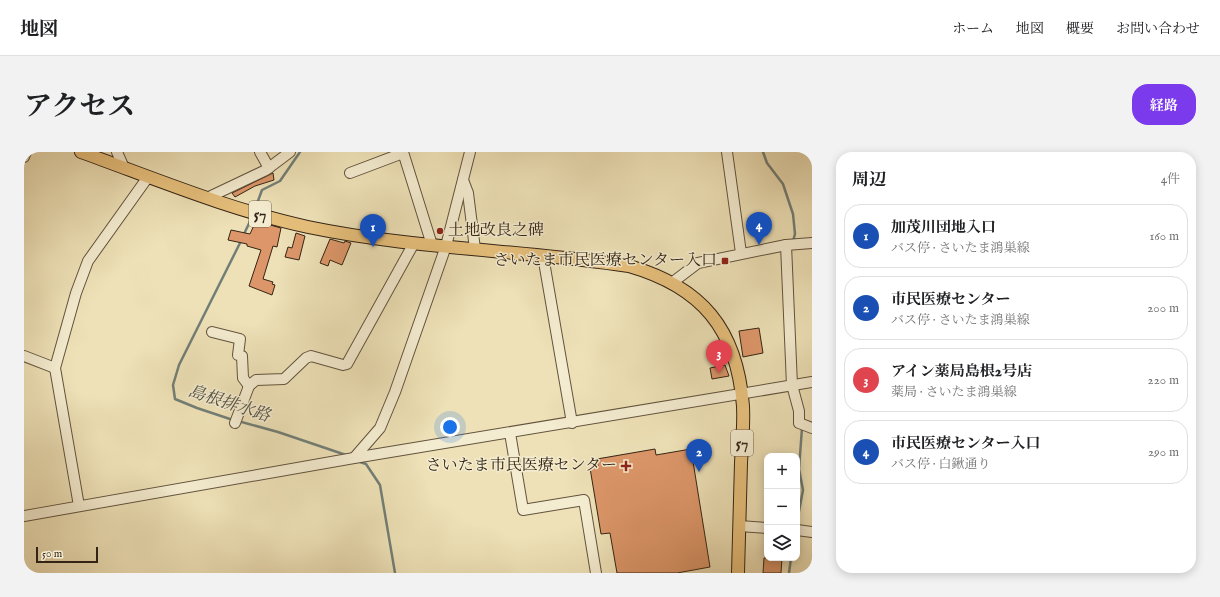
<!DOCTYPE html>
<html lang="ja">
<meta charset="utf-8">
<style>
:root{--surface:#fff;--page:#f2f2f2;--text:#202124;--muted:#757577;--line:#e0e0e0;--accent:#7c3aed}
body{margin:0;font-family:"IM FELL English","Noto Serif JP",serif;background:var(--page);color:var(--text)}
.controls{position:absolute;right:12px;bottom:12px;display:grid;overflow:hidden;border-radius:8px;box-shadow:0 2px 10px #0003}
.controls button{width:36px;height:36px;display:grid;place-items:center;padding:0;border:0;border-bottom:1px solid var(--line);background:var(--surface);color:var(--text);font:20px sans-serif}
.scale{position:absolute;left:12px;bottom:10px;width:62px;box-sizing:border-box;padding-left:4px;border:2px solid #332415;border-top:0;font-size:11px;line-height:14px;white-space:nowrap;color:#332415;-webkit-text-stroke:3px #f4ecd0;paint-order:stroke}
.you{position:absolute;left:426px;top:275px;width:14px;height:14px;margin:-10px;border:3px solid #fff;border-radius:50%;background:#1a73e8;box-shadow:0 0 0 6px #1a73e833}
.badge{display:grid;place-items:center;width:26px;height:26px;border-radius:50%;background:var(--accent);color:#fff;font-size:13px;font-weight:700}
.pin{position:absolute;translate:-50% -33px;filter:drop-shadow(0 1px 2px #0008)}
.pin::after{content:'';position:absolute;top:21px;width:14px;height:12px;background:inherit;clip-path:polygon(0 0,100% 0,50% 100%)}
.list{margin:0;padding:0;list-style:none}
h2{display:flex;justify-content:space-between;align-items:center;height:52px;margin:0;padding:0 16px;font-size:17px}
h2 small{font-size:13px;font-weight:400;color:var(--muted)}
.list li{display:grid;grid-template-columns:26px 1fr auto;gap:12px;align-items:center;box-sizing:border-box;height:64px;margin:0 8px 8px;padding:0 8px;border:1px solid var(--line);border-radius:16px}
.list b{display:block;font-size:15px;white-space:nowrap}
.list p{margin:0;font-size:13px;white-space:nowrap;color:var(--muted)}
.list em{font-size:13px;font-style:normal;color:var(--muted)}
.icon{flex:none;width:22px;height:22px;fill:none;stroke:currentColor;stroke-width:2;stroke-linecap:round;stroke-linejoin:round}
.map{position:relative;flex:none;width:788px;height:421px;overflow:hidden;border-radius:16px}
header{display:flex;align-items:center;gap:24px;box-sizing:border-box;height:56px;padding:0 20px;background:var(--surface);border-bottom:1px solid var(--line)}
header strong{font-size:19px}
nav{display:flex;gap:22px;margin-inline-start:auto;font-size:14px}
.intro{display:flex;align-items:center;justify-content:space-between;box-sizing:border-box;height:96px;padding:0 24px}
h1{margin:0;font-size:28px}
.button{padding:10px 18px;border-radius:16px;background:var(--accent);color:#fff;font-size:14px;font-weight:700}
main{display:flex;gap:24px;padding:0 24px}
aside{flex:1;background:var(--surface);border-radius:16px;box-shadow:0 2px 10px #0003}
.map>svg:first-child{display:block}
</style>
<header>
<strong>地図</strong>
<nav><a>ホーム</a><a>地図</a><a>概要</a><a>お問い合わせ</a></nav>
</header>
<div class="intro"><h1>アクセス</h1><a class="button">経路</a></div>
<main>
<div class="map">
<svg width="788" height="421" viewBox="0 0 788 421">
<rect width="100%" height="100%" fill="#eee1b7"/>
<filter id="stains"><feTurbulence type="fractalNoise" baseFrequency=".005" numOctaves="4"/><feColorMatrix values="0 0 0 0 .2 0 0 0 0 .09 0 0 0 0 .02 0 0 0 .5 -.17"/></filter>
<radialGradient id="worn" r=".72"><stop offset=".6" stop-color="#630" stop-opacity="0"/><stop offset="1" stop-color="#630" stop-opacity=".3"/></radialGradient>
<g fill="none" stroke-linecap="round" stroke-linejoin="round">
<g stroke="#727f77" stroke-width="2.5">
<path d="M 739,0 L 743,11 L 759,32 L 769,62 L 771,82 L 769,89"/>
<path d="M 231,57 L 238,38 L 256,29 L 276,0"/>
<path d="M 220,82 L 229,63"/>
<path d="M 209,268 L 173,256 L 151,247 L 149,233 L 155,213 L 217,89"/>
<path d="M 214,269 L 254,280 L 322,303"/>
<path d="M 333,309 L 342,312 L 356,333 L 371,421"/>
<path d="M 773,370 L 779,338 L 775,317 L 778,276"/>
<path d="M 765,421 L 767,406"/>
</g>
</g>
<g fill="#dc9669" stroke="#332415">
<path d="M 249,21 L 250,28 L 231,34 L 211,45 L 208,41 Z"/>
<path d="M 232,69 L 257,76 L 253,95 L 249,94 L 239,127 L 249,130 L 248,132 L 251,133 L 248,143 L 225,134 L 237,98 L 223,94 L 223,92 L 204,88 L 207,78 L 226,82 Z"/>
<path d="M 272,81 L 281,84 L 275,108 L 261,105 L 264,95 L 268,96 Z"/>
<path d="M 306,87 L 320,91 L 321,89 L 327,91 L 318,113 L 306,108 L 304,114 L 296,111 Z"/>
<path d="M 735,176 L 739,201 L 719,205 L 715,179 Z"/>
<path d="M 701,213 L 705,224 L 688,227 L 686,216 Z"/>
<path d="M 631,297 L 632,303 L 667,297 L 686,415 L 653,421 L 593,421 L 586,381 L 577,382 L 566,316 L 574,314 L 573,307 Z"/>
<path d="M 740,406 L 758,406 L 757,421 L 739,421 Z"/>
</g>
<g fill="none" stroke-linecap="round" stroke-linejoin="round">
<defs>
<g id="minor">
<path d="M 93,0 L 100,16"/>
<path d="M 236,0 L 245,16"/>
<path d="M 379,0 L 408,93"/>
<path d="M 703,0 L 717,101"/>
<path d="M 0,5 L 2,0"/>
<path d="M 326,21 L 379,1"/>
<path d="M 439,28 L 444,41 L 451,97"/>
<path d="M 183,46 L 242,18 L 266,0"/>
<path d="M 762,93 L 768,233 L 775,259 L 775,271 L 788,276"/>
<path d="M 519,104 L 548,271"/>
<path d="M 649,130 L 674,111 L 762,93 L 788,91"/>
<path d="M 188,180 L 216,187 L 214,203 L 218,204 L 219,226 L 225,234"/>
<path d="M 0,204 L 31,216"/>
<path d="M 211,271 L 225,234 L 232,228 L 260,227 L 282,206 L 287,204 L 319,213 L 323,212 L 390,91"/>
<path d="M 486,281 L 499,358 L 560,348 L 572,421"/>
<path d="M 330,306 L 356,276 L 371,240 L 422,94 L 446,0"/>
<path d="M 55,354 L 31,216 L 52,141 L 64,109 L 124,25"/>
<path d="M 0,364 L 330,306 L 788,230"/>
<path d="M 715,374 L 743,376"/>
<path d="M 773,378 L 788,380"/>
</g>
<path id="major" d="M 57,0 C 132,27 206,58 284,75 C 390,97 499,98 605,114 C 678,135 713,177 719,254 C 720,273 718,292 717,311 C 716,348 715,384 714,421"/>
</defs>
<use href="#minor" stroke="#62533e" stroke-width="12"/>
<use href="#major" stroke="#332415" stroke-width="14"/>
<use href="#minor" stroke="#f4ecd0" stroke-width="10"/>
<use href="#major" stroke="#e7c07c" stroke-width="12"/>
</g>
<g fill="#8f2418" stroke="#f4ecd0" stroke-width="1.5">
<circle cx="416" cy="79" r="4"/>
<rect x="697" y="105" width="8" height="8" rx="2"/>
<path d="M600 308h4v4h4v4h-4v4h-4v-4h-4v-4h4z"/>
</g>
<g text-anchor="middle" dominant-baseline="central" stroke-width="3" stroke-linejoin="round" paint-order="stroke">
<g fill="#f4ecd0" stroke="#6d604d" stroke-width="1">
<rect x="225" y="49" width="22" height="26" rx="3"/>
<rect x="707" y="278" width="22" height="26" rx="3"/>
</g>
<g font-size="15" font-weight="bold" fill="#332415">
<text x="236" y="62">57</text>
<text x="718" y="291">57</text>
</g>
<g font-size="16" fill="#332415" stroke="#f4ecd0" text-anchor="end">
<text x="424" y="79" text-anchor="start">土地改良之碑</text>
<text x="693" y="109">さいたま市民医療センター入口</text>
<text x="593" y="314">さいたま市民医療センター</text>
</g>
<g font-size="17" font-style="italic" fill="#525146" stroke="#f4ecd0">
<text transform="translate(205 252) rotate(18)">島根排水路</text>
</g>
</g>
<rect width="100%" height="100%" filter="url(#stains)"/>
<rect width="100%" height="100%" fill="url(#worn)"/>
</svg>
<div class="controls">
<button>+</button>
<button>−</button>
<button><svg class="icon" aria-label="layers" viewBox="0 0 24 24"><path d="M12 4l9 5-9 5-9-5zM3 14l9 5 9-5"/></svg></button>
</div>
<div class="scale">50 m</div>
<div class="you"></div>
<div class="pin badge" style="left:349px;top:95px;background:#1a4fb4">1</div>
<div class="pin badge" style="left:675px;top:320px;background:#1a4fb4">2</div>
<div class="pin badge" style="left:695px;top:221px;background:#e0444e">3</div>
<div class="pin badge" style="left:735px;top:93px;background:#1a4fb4">4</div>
</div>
<aside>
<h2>周辺<small>4件</small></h2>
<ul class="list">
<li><span class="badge" style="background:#1a4fb4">1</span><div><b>加茂川団地入口</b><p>バス停 · さいたま鴻巣線</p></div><em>160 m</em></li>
<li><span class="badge" style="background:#1a4fb4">2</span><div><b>市民医療センター</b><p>バス停 · さいたま鴻巣線</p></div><em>200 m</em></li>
<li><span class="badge" style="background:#e0444e">3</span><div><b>アイン薬局島根2号店</b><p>薬局 · さいたま鴻巣線</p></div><em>220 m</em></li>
<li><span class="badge" style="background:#1a4fb4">4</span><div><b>市民医療センター入口</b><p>バス停 · 白鍬通り</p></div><em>290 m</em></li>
</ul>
</aside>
</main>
